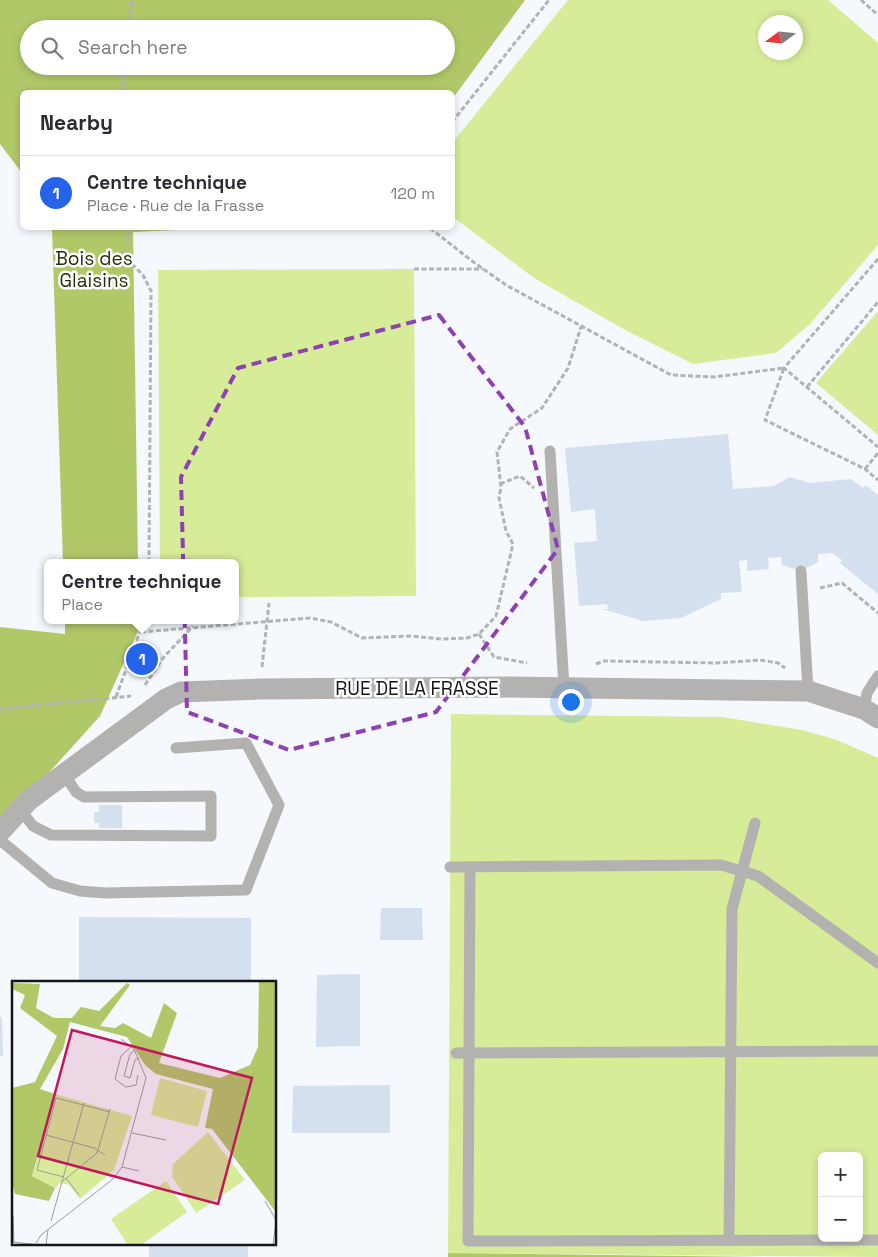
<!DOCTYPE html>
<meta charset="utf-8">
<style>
:root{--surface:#fff;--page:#f2f2f3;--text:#2b2b33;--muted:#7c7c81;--line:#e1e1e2;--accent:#2563eb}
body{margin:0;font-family:"Space Grotesk",sans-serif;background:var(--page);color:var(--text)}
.controls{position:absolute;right:15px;bottom:15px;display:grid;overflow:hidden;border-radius:8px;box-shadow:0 2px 8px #0003}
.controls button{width:45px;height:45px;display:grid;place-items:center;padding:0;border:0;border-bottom:1px solid var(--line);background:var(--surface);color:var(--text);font:25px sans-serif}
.compass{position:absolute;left:758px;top:15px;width:45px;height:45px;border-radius:50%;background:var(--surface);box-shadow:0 2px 8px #0003;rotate:255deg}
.you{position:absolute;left:570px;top:701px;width:18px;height:18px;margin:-12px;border:4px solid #fff;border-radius:50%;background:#1a73e8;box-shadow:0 0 0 8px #1a73e833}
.badge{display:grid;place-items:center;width:32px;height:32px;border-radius:50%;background:var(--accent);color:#fff;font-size:16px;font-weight:700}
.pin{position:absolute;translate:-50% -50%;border:2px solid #fff;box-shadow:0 1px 5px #0006}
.popup{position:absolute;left:44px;top:559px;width:195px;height:65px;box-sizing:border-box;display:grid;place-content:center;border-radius:8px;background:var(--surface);filter:drop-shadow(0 1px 4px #0005);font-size:16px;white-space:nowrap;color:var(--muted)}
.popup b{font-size:19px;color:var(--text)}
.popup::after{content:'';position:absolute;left:50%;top:100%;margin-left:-10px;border:10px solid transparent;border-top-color:var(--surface)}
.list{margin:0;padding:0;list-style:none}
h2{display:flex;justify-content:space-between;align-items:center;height:65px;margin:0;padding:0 20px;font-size:21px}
h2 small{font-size:16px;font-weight:400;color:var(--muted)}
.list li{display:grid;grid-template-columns:32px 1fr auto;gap:15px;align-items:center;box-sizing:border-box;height:75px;padding:0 20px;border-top:1px solid var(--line)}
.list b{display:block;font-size:19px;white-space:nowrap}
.list p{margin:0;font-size:16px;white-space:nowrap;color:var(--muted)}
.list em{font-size:16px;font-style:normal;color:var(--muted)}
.icon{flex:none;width:28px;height:28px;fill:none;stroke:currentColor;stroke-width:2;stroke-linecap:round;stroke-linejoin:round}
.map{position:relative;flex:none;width:878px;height:1257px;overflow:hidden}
.search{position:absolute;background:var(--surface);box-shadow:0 2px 8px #0003;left:20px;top:20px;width:435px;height:55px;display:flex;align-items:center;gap:12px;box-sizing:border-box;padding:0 18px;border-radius:28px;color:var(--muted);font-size:19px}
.panel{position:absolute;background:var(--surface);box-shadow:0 2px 8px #0003;left:20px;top:90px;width:435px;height:140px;border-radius:8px}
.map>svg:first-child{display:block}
</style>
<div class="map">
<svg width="878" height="1257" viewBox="0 0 878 1257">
<rect width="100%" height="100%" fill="#f5f8fc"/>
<g fill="#d6ec98" fill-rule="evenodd">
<path d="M 568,0 L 828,0 L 878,43 L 878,245 L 810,324 L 776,353 L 693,364 L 627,331 L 534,278 L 453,217 L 453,142 ZM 766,22 L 796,22 L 796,52 L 766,52 Z"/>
<path d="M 414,269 L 416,596 L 236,597 L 236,563 L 160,563 L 158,270 Z"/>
<path d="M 878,311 L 878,435 L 816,383 Z"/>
<path d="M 451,714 L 722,717 L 802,730 L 837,740 L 878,758 L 878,1257 L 448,1253 ZM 822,1156 L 859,1156 L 859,1238 L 822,1238 Z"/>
</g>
<g fill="#b1c869" fill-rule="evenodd">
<path d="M 0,0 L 525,0 L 453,98 L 452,92 L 22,92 L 22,173 L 0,144 ZM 29,29 L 446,29 L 446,66 L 29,66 Z"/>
<path d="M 52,228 L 220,228 L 133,232 L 138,563 L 63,563 Z"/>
<path d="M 65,620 L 139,620 L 139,629 L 100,716 L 0,827 L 0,627 L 65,634 Z"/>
<path d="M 448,1253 L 763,1257 L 448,1257 Z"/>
</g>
<g fill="#d4e0ef">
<path d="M 728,434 L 733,489 L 774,486 L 790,477 L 810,483 L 851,479 L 863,488 L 866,485 L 878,495 L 878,594 L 840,563 L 842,560 L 832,553 L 818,554 L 818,562 L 801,571 L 782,565 L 781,557 L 768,558 L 769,569 L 747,571 L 747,560 L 739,561 L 742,592 L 721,593 L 721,599 L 681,618 L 643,621 L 602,609 L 608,609 L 607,604 L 579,606 L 574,543 L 597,541 L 595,509 L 571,512 L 565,448 Z"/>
<rect x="138" y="652" width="8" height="13"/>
<path d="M 99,805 L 122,805 L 122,828 L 99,828 L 99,823 L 94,823 L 94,812 L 99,812 Z"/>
<path d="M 381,908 L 422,908 L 423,940 L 380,940 Z"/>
<path d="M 79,917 L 251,918 L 251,982 L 79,982 Z"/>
<path d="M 360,974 L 360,1046 L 316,1047 L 317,975 Z"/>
<path d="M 0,1017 L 2,1017 L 3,1056 L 0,1056 Z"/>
<path d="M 390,1085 L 390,1133 L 292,1133 L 293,1086 Z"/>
<rect x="149" y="1243" width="99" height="14"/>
</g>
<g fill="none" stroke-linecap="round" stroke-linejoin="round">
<g stroke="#b1b3b6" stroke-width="3" stroke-dasharray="5 2.5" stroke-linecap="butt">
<path d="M 861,0 L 878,15"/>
<path d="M 129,29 L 132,0"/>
<path d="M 125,66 L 123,82 L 126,92"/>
<path d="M 452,122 L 549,0"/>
<path d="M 129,228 L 126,253 L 133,265 L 143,275 L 151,291 L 149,563"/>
<path d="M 430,228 L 472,261 L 506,285 L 671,375 L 714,377 L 784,368 L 765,420 L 865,469 L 878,480"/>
<path d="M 878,259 L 784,368 L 878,447"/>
<path d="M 414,269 L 483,269"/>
<path d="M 807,387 L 878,302"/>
<path d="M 865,469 L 878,453"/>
<path d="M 500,484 L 520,476 L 534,488"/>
<path d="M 820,588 L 842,583 L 878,613"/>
<path d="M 141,632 L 310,618 L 331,622 L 362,638 L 411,636 L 441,639 L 467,638 L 479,634 L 496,616 L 513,544 L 506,531 L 499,498 L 501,487 L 497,452 L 510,429 L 542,408 L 568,368 L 581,327"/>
<path d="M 479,634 L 494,657 L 527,663"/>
<path d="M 596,664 L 604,661 L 715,663 L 760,660 L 778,663 L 785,668"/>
<path d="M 262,667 L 269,603"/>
<path d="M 145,685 L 163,658 L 193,626"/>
<path d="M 116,697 L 144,620"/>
<path d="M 0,709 L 131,696"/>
</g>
<g stroke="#b4b2b1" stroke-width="11">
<path d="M 550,451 L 564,688"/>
<path d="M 801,571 L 808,691"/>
<path d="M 864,709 L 867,693 L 878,676"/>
<path d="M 20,809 L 33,826 L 51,835 L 211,836 L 211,796 L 84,797 L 76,792 L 64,774"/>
<path d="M 0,840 L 52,883 L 80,891 L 105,893 L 246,890 L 279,805 L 246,743 L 176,748"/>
<path d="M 450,867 L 721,865 L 758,876 L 878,963"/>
<path d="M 470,867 L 468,1241 L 878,1240"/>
<path d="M 456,1053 L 878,1051"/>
<path d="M 729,1240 L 732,909 L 755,823"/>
</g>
<path stroke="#b4b2b1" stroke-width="21" d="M 0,832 L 29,800 L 166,699 L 181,692 L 260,689 L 506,687 L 808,691 L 864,709 L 878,718"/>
</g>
<path fill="none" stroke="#8d41b2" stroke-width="4" stroke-dasharray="10 6" stroke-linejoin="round" d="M 439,315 L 525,427 L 558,549 L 436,712 L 289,750 L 187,712 L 181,477 L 238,368 Z"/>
<g text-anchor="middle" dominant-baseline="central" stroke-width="5" stroke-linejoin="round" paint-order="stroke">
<g font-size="19" fill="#273007" stroke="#fff">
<text x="94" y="258">Bois des<tspan x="94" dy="22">Glaisins</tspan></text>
</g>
<g font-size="19" fill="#141517" stroke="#fff">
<text x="417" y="688">RUE DE LA FRASSE</text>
</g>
</g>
<g transform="translate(12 981)">
<rect width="264" height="264" fill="#f5f8fc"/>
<path d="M 148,97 L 195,110 L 186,146 L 139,134 ZM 43,113 L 120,135 L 102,189 L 68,218 L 57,204 L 48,202 L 43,207 L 20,195 ZM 196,151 L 233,199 L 184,232 L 160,195 L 161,183 ZM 154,200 L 175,231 L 129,264 L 116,264 L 99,238 Z" fill="#d6ec98"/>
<path d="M 247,0 L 264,0 L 264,231 L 200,148 L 193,147 L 201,108 L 144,93 L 133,84 L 115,56 L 58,41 L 51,68 L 28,108 L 43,113 L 20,195 L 43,207 L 37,220 L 3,213 L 0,201 L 0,107 L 23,101 L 45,55 L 8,27 L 13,14 L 0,8 L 0,2 L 28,3 L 24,27 L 42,37 L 60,37 L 69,26 L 87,30 L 115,2 L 118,4 L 88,45 L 103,47 L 111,42 L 139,57 L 152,22 L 165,32 L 147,82 L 208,97 L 238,84 L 246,66 Z" fill="#b1c869"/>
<path fill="none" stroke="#9b9da0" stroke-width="1" d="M 120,65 L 109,75 L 103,98 L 114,106 L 124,104 L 126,94M 123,69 L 118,73 L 112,95 L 118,97 L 123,79 L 127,77M 120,152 L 154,159M 34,154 L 82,167 L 93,174M 110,186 L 127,190M 52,196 L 25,189 L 44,117 L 98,131M 54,197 L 67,214M 51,200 L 85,172 L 98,128M 253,220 L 264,239M 1,234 L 2,261M 39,240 L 72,122M 0,261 L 28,264M 24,262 L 29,254 L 101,198 L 110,186 L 134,97 L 122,68 L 109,58M 34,264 L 36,249M 261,264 L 264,241"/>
<path fill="#c2185b" fill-opacity="0.15" stroke="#c2185b" stroke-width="2.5" d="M 60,49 L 240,97 L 206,223 L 26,175 Z"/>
<rect width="264" height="264" fill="none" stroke="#141517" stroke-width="2.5"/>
</g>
</svg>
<div class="controls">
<button>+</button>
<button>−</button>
</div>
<svg class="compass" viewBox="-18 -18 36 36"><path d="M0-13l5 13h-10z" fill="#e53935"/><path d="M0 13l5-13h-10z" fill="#7c7c81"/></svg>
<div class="you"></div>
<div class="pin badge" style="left:142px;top:659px">1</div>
<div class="popup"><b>Centre technique</b>Place</div>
<div class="search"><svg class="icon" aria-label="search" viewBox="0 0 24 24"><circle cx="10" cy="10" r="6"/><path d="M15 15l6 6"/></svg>Search here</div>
<section class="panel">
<h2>Nearby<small></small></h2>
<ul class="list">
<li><span class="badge">1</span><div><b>Centre technique</b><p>Place · Rue de la Frasse</p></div><em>120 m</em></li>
</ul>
</section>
</div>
